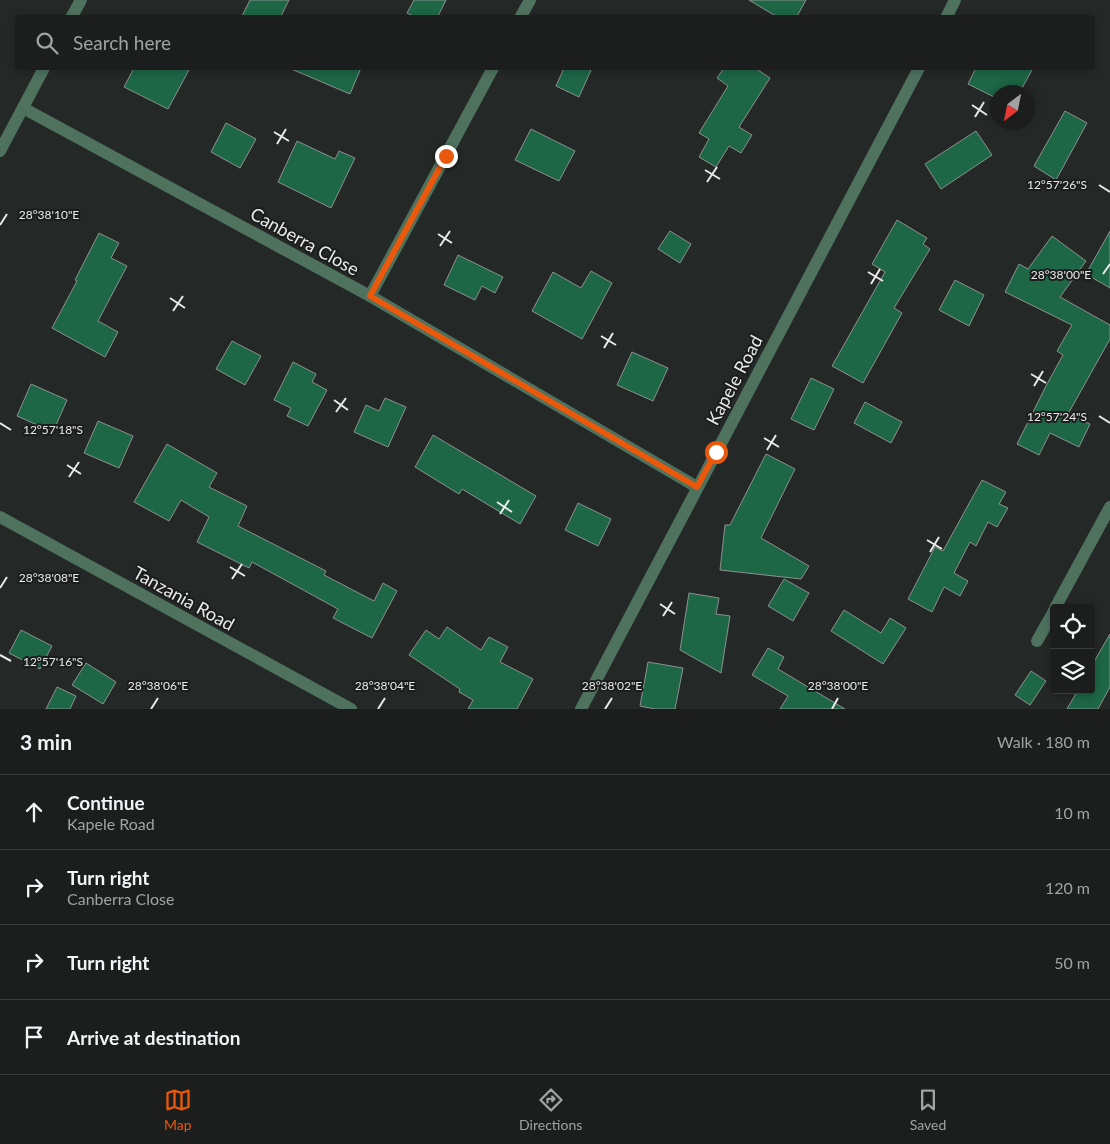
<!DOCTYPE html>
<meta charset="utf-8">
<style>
:root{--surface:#1b1e1c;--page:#282b29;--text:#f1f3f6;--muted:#a0a2a3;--line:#393c3b;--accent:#ea580c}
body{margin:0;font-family:Lato,sans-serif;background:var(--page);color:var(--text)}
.controls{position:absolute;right:15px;bottom:15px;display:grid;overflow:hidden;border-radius:5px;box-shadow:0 2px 8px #0003}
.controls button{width:45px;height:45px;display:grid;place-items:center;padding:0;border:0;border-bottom:1px solid var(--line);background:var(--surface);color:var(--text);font:25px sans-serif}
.compass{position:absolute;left:990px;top:85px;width:45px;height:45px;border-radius:50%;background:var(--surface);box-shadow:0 2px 8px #0003;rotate:212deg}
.stop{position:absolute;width:15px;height:15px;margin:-11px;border:4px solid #ea580c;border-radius:50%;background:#fff}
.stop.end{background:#ea580c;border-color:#fff;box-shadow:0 1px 5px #0008}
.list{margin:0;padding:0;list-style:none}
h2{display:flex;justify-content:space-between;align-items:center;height:65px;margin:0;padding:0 20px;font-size:21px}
h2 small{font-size:16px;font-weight:400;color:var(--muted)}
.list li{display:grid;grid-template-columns:32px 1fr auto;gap:15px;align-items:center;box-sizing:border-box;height:75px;padding:0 20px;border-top:1px solid var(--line)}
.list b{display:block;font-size:19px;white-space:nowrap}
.list p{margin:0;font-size:16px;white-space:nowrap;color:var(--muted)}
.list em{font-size:16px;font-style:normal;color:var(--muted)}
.icon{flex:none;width:28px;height:28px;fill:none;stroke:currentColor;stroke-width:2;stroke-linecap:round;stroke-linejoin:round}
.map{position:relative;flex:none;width:1110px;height:709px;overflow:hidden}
.search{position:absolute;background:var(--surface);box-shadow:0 2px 8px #0003;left:15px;right:15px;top:15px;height:55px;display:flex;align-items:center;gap:12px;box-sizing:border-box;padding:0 18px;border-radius:5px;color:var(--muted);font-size:19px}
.sheet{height:365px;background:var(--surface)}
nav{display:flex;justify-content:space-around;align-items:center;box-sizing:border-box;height:70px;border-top:1px solid var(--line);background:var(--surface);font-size:14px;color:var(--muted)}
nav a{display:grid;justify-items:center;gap:2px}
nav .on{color:var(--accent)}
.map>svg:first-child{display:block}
</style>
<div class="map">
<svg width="1110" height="709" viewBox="0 0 1110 709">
<rect width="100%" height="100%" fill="#242826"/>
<g fill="#1d6646" stroke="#8d918e">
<path d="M 250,0 L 289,0 L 280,18 L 241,18 Z"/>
<path d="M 414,0 L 446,0 L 437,18 L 417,18 L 407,13 Z"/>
<path d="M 749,0 L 806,0 L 796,18 L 779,18 Z"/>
<path d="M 134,68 L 190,68 L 168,109 L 124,87 Z"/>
<path d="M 289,68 L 361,68 L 350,94 Z"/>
<path d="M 564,68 L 592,68 L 579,97 L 556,86 Z"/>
<path d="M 724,68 L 755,68 L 770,78 L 739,127 L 752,135 L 741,153 L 729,146 L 716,167 L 699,157 L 709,139 L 699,133 L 728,86 L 717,78 Z"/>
<path d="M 976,68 L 1033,68 L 1020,92 L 998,92 L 998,99 L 968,84 Z"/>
<path d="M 1065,111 L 1087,123 L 1056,180 L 1034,166 Z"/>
<path d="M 226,123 L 256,139 L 240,168 L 211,152 Z"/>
<path d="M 531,129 L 575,151 L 559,181 L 515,160 Z"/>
<path d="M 976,131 L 992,155 L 941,189 L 925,164 Z"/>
<path d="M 297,141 L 335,159 L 339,151 L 355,158 L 331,208 L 278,182 Z"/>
<path d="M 897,220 L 927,238 L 923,244 L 930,249 L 894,308 L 902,313 L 863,383 L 832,366 L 885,272 L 872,264 Z"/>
<path d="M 670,231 L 691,244 L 680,263 L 658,249 Z"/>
<path d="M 1110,231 L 1110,288 L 1086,274 Z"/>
<path d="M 99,233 L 119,243 L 111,258 L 127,266 L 98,321 L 118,332 L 105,357 L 52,328 L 77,281 L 75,280 Z"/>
<path d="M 1052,236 L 1086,261 L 1060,297 L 1110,325 L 1110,339 L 1068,414 L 1090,424 L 1079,447 L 1050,433 L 1039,455 L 1017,444 L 1047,384 L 1063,355 L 1057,351 L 1072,325 L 1005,292 L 1019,264 L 1028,269 Z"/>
<path d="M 458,255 L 503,277 L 495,293 L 482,286 L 475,300 L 444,285 Z"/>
<path d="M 591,271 L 612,283 L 582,339 L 532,311 L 553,272 L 581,288 Z"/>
<path d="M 955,280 L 984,295 L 969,326 L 939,310 Z"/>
<path d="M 232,341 L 261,356 L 245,385 L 216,369 Z"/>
<path d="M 632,352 L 668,368 L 653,401 L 617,385 Z"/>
<path d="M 293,362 L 316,374 L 312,382 L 327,390 L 308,426 L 287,416 L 291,408 L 274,400 Z"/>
<path d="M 811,378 L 834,389 L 814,430 L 791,419 Z"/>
<path d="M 31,384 L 67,400 L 53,432 L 17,416 Z"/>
<path d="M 385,398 L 406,407 L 388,447 L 354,432 L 366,405 L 379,411 Z"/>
<path d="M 865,402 L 902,422 L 891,443 L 854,423 Z"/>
<path d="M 98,421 L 133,436 L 119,468 L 84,453 Z"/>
<path d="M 433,435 L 536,496 L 520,524 L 462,489 L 459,494 L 415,467 Z"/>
<path d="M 167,444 L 217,473 L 209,487 L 247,506 L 238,526 L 326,571 L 324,575 L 374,601 L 383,583 L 397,591 L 372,638 L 333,618 L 338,609 L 252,562 L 249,568 L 197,542 L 209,517 L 181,500 L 169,521 L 134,502 Z"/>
<path d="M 766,454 L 795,469 L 761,538 L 809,566 L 801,579 L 720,570 L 725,525 L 730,525 Z"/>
<path d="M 982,480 L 1006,492 L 999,504 L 1008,508 L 997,527 L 988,522 L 976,546 L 970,542 L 954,573 L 968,581 L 960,596 L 944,587 L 932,612 L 908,599 L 935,547 L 943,551 Z"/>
<path d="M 578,503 L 611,519 L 598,546 L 565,530 Z"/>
<path d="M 784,579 L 809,593 L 793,621 L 768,606 Z"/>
<path d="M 689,593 L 719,598 L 716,614 L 730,616 L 721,673 L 680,650 Z"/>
<path d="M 844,610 L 881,633 L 890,618 L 906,628 L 883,664 L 831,631 Z"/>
<path d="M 447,627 L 481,650 L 489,637 L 508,647 L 500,662 L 533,679 L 517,709 L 468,709 L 473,700 L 459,692 L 460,689 L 409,655 L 426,630 L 439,639 Z"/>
<path d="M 21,630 L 52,646 L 40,669 L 9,653 Z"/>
<path d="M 1110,634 L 1110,687 L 1098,709 L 1067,709 L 1078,690 L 1091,690 L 1091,667 Z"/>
<path d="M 768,648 L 784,657 L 778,669 L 845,709 L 780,709 L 788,696 L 752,675 Z"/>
<path d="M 648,662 L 683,668 L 675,709 L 655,709 L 640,706 Z"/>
<path d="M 86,663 L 116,682 L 103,704 L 72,685 Z"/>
<path d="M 1031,671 L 1046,681 L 1030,705 L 1015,695 Z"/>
<path d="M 57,687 L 76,696 L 70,709 L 46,709 Z"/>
</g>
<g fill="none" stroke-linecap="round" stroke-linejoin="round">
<g stroke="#4f725f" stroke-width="12">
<path d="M 71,18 L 81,0"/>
<path d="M 520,18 L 530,0"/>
<path d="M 946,18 L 955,0"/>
<path d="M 23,108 L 370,296 L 697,487"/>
<path d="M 0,151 L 44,68"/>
<path d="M 370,296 L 493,68"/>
<path d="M 0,517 L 351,709"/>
<path d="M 1055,608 L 1110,507"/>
<path d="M 1037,641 L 1054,611"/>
<path d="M 581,709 L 919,68"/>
</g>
</g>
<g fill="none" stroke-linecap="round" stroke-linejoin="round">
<path stroke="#ea580c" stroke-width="6" d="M 446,156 L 370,296 L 697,487 L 716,452"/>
</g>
<path fill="none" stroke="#e8eae9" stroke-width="2" d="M 972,105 L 987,115M 975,117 L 984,102M 274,132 L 289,141M 277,144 L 286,129M 705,170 L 720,179M 707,182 L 717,167M 1099,185 L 1110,192M 0,225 L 7,214M 438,234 L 452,243M 440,246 L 450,231M 868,272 L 883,281M 1103,274 L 1110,264M 871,284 L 880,269M 170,298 L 185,308M 173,311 L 183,296M 601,336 L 616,345M 604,348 L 613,333M 1031,374 L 1046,383M 1034,386 L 1043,371M 334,400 L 348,410M 336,412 L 346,398M 1099,416 L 1110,423M 0,423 L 11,430M 764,438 L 779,447M 767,450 L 776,435M 67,465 L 81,474M 69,477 L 79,462M 497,502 L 512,512M 500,514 L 509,500M 927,540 L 942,549M 930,552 L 939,537M 230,567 L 245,576M 232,579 L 242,564M 0,588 L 7,577M 660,604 L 675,614M 663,616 L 672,602M 0,655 L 11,661M 151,709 L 158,698M 378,709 L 385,698M 605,709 L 612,698M 832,709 L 838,698"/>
<g text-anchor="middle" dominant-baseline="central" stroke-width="4" stroke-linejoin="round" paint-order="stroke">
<g font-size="18" fill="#e8eae9" stroke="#1b1e1c">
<text transform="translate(305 241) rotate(29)">Canberra Close</text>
<text transform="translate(734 380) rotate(-62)">Kapele Road</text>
<text transform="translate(184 598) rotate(29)">Tanzania Road</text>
</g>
</g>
<g font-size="12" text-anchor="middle" fill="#e8eae9" stroke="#1b1e1c" stroke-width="4" stroke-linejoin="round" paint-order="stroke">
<text x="1057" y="189">12°57'26"S</text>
<text x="49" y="219">28°38'10"E</text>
<text x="1061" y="279">28°38'00"E</text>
<text x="1057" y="421">12°57'24"S</text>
<text x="53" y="434">12°57'18"S</text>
<text x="49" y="582">28°38'08"E</text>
<text x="53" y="666">12°57'16"S</text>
<text x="158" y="690">28°38'06"E</text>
<text x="385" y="690">28°38'04"E</text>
<text x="612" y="690">28°38'02"E</text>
<text x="838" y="690">28°38'00"E</text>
</g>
</svg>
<div class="controls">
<button><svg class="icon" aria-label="locate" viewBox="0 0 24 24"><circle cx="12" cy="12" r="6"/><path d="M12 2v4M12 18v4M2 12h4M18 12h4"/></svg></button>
<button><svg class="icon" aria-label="layers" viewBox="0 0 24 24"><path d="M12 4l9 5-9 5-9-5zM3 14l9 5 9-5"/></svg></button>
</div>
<svg class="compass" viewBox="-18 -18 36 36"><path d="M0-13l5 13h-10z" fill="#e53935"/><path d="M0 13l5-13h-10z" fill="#a0a2a3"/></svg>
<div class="stop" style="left:716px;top:452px"></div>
<div class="stop end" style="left:446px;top:156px"></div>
<div class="search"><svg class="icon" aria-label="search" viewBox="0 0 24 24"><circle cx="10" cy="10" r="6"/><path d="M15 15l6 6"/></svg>Search here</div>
</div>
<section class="sheet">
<h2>3 min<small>Walk · 180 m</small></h2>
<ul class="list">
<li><svg class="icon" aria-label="ahead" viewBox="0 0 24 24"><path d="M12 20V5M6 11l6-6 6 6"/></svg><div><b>Continue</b><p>Kapele Road</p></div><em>10 m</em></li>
<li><svg class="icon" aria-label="right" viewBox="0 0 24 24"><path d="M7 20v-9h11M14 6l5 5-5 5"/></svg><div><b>Turn right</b><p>Canberra Close</p></div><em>120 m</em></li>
<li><svg class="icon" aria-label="right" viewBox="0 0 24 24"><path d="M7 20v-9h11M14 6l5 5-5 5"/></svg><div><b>Turn right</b></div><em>50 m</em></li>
<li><svg class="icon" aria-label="arrive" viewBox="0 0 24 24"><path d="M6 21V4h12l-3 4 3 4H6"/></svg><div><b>Arrive at destination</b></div></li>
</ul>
</section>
<nav>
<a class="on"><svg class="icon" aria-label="map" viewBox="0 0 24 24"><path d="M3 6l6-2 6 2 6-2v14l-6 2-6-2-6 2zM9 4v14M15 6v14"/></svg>Map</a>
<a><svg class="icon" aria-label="directions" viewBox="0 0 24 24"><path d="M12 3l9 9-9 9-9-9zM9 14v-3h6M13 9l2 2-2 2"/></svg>Directions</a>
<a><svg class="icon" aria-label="saved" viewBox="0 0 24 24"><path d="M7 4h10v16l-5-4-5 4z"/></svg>Saved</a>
</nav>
